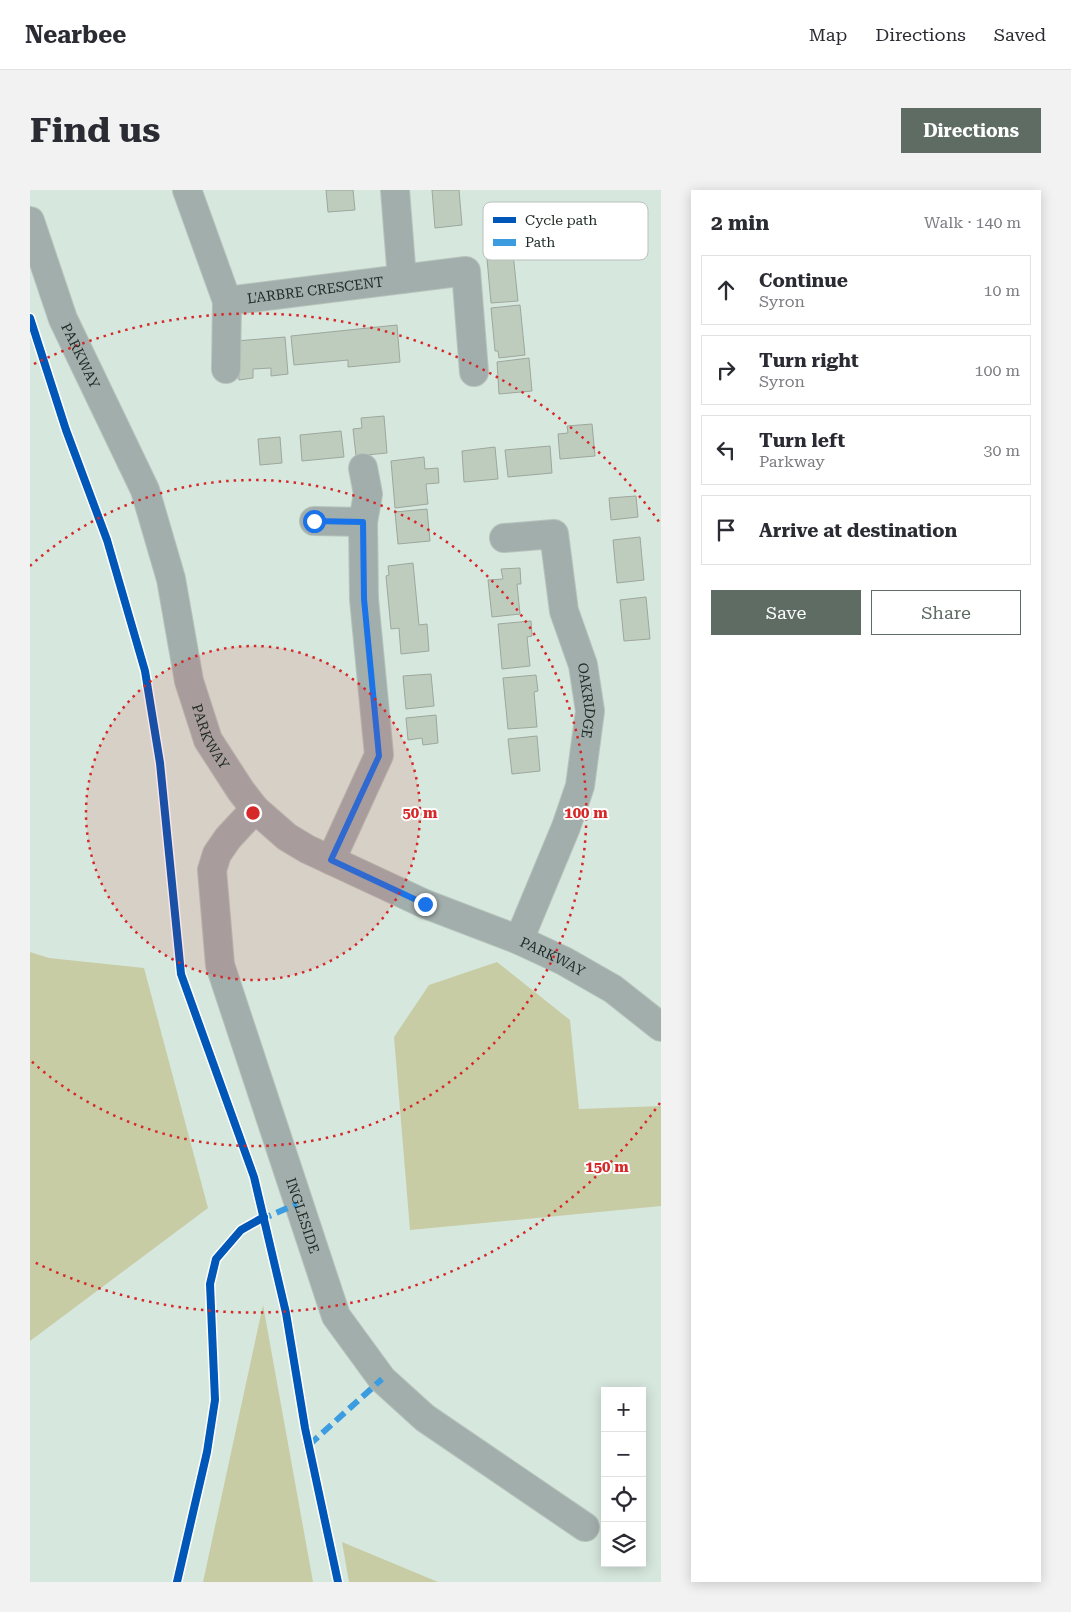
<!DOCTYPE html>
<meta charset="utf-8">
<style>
:root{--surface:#fff;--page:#f2f2f3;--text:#2b2b33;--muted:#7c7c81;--line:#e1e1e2;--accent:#5e6c64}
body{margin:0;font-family:"Roboto Serif",serif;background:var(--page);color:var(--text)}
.controls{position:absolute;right:15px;bottom:15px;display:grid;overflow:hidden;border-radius:0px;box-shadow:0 2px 12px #0003}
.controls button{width:45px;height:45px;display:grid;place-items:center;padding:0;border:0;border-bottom:1px solid var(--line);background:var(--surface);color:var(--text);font:25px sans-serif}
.stop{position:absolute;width:15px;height:15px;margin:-11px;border:4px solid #1a73e8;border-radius:50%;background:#fff}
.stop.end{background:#1a73e8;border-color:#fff;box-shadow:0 1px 5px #0008}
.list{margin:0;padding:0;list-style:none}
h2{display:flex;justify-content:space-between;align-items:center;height:65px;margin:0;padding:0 20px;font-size:21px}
h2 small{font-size:16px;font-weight:400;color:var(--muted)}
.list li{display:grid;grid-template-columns:32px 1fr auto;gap:15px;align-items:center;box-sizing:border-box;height:70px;margin:0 10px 10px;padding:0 10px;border:1px solid var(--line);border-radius:0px}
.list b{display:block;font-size:19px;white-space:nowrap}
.list p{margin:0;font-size:16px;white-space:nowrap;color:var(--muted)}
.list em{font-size:16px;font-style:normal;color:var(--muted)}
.actions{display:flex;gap:10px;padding:15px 20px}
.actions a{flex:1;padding:11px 0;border:1px solid var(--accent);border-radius:0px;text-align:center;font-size:18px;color:var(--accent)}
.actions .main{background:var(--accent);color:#fff}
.icon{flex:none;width:28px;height:28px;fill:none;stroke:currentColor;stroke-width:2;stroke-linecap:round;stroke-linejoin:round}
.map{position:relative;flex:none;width:631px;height:1392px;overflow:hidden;border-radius:0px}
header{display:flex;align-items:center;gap:30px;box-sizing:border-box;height:70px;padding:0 25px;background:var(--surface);border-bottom:1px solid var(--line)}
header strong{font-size:24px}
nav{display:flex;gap:28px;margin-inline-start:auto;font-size:18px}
.intro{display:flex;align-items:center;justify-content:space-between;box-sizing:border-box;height:120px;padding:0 30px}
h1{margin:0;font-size:35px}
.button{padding:12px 22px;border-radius:0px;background:var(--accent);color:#fff;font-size:18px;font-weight:700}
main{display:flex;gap:30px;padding:0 30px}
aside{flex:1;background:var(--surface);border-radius:0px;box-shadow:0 2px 12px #0003}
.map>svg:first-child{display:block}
</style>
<header>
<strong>Nearbee</strong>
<nav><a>Map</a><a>Directions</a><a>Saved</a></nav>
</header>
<div class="intro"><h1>Find us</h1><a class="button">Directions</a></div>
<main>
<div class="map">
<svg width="631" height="1392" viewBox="0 0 631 1392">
<rect width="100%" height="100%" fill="#d6e7dd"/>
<g fill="#c8cca5">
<path d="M 0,762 L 19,768 L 114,778 L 178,1018 L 0,1151 Z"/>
<path d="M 467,772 L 540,830 L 549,919 L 631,916 L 631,1016 L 380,1040 L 364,847 L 399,795 Z"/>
<path d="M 233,1115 L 283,1392 L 173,1392 Z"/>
<path d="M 312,1352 L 408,1392 L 319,1392 Z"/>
</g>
<g fill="#beccbd" stroke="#9da79d">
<path d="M 296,0 L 323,0 L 325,20 L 298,22 Z"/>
<path d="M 402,0 L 429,0 L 432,35 L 405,38 Z"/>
<path d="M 481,44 L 488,111 L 461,113 L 455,47 Z"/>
<path d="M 490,115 L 495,165 L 469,168 L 468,161 L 465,161 L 461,118 Z"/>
<path d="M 367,135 L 370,172 L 318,177 L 318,170 L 264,175 L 261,146 Z"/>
<path d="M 255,147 L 258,184 L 241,186 L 241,178 L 223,179 L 223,188 L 209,190 L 206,151 Z"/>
<path d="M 499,168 L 502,201 L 469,204 L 467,172 Z"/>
<path d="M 354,226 L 357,263 L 326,266 L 323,239 L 332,238 L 331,228 Z"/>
<path d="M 562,234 L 565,266 L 530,269 L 528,244 L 538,243 L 537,236 Z"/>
<path d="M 311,241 L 314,267 L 272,271 L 270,245 Z"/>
<path d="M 250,247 L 252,273 L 230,275 L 228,249 Z"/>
<path d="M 520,256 L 522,283 L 478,287 L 475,260 Z"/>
<path d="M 465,257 L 468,289 L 434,292 L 432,261 Z"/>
<path d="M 394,267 L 395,279 L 408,278 L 409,293 L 396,294 L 398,314 L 365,318 L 361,271 Z"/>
<path d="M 606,306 L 608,327 L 581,330 L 579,308 Z"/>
<path d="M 397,319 L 400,351 L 368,354 L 365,322 Z"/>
<path d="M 610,347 L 614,390 L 587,393 L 583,350 Z"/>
<path d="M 383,373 L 389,435 L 397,434 L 399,461 L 371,464 L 369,438 L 361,439 L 356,386 L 359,385 L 358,376 Z"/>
<path d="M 490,378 L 491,394 L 487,394 L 490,424 L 462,427 L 458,390 L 473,389 L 471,379 Z"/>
<path d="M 616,407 L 620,449 L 594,451 L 590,410 Z"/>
<path d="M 501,431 L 502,446 L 497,447 L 500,476 L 472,479 L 468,434 Z"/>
<path d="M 401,484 L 404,516 L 376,519 L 373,486 Z"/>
<path d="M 506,485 L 508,501 L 504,502 L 507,537 L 478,539 L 473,488 Z"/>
<path d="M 406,525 L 408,553 L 393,555 L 392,548 L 378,550 L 376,528 Z"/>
<path d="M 507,546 L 510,581 L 482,584 L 478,549 Z"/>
</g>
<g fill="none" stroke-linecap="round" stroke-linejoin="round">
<defs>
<g id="minor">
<path d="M 157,0 L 197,111 L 196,179"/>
<path d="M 365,0 L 372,89"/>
<path id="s1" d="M 0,31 L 33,129 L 115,300 L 141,389 L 159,491 L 178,550 L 211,601 L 225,619 L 257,647 L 277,659 L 395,714 L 489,750 L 534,771 L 583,799 L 631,837"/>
<path id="s2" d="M 197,111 L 436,81 L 444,182"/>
<path d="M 284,331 L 333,332 L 334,409 L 349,565 L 301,670"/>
<path d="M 333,332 L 338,304 L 333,278"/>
<path id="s3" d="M 474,348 L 524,344 L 534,421 L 553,475 L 560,521 L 550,596 L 536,637 L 489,750"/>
<path id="s4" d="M 225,619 L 198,648 L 187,664 L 182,680 L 190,775 L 306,1126 L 352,1189 L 395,1228 L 555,1337"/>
</g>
</defs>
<use href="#minor" stroke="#b6c3bc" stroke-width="30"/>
<use href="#minor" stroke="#a2aeac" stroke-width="28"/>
<g stroke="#3c9ce0" stroke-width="6" stroke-dasharray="12 6" stroke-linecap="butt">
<path d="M 230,1030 L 267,1014"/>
<path d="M 279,1255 L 352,1189"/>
</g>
<defs>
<g id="cycleway">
<path d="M 0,128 L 36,240 L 77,350 L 115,481 L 130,573 L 151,784 L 224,987 L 256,1123 L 275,1238 L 308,1392"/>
<path d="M 147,1392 L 177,1262 L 185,1210 L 180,1094 L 186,1069 L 211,1040 L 234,1027"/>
</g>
</defs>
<use href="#cycleway" stroke="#fff" stroke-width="11"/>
<use href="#cycleway" stroke="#0057b8" stroke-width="8"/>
</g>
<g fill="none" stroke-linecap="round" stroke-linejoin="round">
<path stroke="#1a73e8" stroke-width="6" d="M 284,331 L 333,332 L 334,409 L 349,566 L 301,670 L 395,714"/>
</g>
<circle cx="223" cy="623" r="167" fill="#d62828" fill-opacity=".12"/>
<g fill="none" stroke="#d62828" stroke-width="2.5" stroke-dasharray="2.5 5">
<circle cx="223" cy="623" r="167"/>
<path d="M0 376A333 333 0 1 1 0 870"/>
<path d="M630 913A500 500 0 0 1 4 1072M4 174A500 500 0 0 1 630 333"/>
</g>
<g text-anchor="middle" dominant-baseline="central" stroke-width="4" stroke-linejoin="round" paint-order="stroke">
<g font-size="14" fill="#1d2923" stroke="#fff">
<text stroke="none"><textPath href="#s2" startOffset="89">L'ARBRE CRESCENT</textPath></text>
<text stroke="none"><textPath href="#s1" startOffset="144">PARKWAY</textPath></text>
<text stroke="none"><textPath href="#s3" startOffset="221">OAKRIDGE</textPath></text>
<text stroke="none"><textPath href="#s1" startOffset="549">PARKWAY</textPath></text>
<text stroke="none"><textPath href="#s1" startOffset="969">PARKWAY</textPath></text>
<text stroke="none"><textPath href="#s4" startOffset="435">INGLESIDE</textPath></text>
</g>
</g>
<rect x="453" y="12" width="165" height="58" rx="8" fill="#fff" stroke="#bbbfbd" stroke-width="1"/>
<rect x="463" y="27" width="23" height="6" fill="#0057b8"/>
<rect x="463" y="49" width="23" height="7" fill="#3c9ce0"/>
<g font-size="14" fill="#1d2923">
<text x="495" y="35">Cycle path</text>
<text x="495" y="57">Path</text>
</g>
<circle cx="223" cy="623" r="8" fill="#d62828" stroke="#fff" stroke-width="2.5"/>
<g font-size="15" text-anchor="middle" font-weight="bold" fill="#d62828" stroke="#fff" stroke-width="4" stroke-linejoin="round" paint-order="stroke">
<text x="390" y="628">50 m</text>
<text x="556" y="628">100 m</text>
<text x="577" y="982">150 m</text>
</g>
</svg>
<div class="controls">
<button>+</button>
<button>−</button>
<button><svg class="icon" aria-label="locate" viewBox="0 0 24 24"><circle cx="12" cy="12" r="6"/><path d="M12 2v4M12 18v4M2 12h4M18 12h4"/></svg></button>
<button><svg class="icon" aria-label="layers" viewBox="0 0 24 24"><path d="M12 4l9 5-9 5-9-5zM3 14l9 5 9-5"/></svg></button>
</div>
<div class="stop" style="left:284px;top:331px"></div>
<div class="stop end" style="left:395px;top:714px"></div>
</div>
<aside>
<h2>2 min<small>Walk · 140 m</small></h2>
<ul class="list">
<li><svg class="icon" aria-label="ahead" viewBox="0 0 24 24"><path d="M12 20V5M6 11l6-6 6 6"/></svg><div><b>Continue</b><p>Syron</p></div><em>10 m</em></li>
<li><svg class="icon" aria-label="right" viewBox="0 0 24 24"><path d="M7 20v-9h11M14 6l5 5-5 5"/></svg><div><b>Turn right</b><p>Syron</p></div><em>100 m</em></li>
<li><svg class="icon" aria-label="left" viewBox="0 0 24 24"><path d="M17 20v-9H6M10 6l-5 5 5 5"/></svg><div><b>Turn left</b><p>Parkway</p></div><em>30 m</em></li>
<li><svg class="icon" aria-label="arrive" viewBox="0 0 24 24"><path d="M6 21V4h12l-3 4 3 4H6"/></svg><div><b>Arrive at destination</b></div></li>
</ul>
<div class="actions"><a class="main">Save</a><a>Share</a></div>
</aside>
</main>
